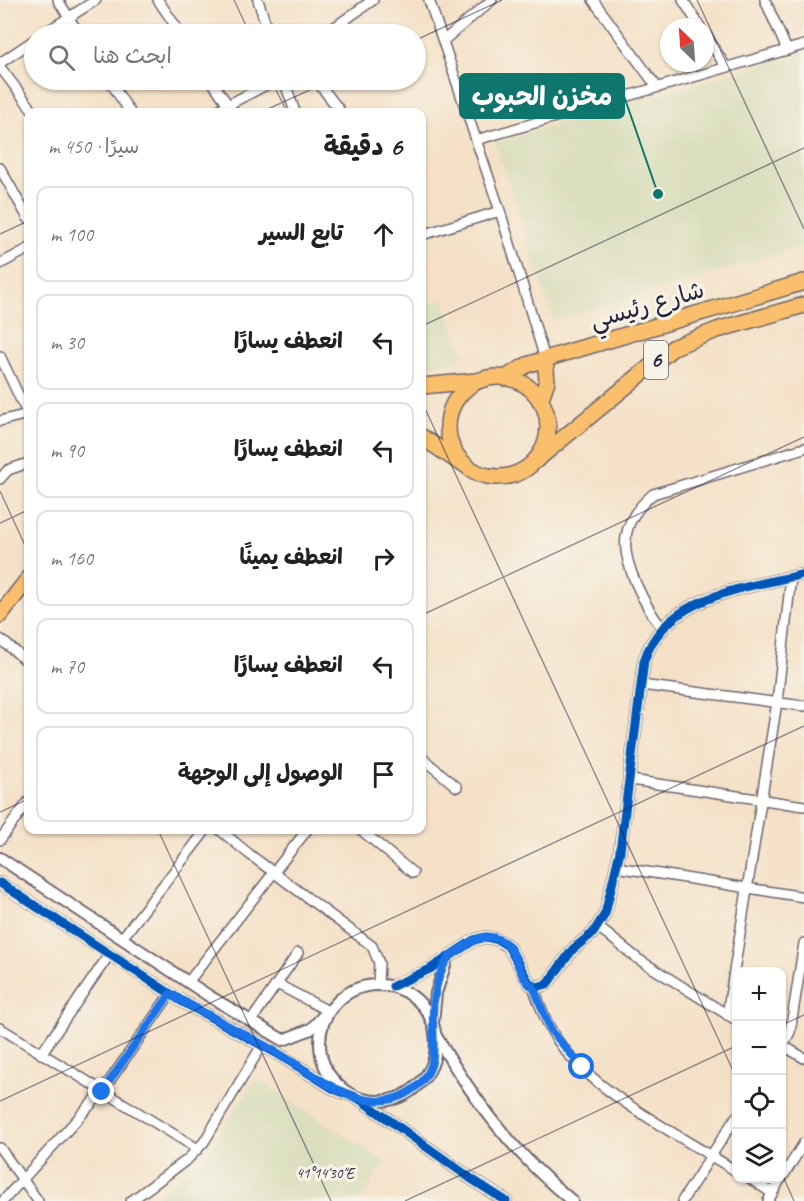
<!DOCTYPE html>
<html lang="ar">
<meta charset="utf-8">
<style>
:root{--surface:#fff;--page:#f2f2f2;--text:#222;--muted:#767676;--line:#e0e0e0}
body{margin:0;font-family:Caveat,"Playpen Sans Arabic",sans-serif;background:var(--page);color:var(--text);direction:rtl}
.controls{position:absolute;right:18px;bottom:18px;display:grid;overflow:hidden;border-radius:12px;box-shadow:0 2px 4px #0004}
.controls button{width:54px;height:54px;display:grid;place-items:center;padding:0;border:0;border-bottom:2px solid var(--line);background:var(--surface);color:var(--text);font:30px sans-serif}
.compass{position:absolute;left:660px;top:18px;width:54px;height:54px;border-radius:50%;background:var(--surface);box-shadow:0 2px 4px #0004;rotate:335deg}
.stop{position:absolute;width:18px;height:18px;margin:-14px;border:4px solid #1a73e8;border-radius:50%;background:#fff}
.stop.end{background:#1a73e8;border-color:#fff;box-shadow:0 2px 6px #0008}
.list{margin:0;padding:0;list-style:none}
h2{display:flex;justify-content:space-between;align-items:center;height:78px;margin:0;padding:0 24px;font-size:26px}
h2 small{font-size:20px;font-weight:400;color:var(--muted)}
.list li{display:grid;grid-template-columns:39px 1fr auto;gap:18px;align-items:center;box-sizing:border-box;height:96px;margin:0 12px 12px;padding:0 12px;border:2px solid var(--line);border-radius:12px}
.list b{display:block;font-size:22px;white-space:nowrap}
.list em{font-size:20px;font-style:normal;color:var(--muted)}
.icon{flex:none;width:33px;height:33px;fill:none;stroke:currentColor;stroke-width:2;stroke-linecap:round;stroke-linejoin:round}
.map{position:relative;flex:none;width:804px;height:1201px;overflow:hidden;direction:ltr}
.search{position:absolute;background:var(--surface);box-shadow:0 2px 4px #0004;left:24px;top:24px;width:402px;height:66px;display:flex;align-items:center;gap:15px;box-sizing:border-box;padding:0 21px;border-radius:33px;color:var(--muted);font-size:22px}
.panel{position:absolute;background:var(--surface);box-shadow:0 2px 4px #0004;left:24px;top:108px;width:402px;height:726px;border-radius:12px;direction:rtl}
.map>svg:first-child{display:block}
</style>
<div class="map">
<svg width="804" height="1201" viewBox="0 0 804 1201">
<rect width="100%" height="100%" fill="#f7f3e8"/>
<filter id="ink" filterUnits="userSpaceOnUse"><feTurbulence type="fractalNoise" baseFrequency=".0167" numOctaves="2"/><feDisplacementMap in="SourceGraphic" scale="12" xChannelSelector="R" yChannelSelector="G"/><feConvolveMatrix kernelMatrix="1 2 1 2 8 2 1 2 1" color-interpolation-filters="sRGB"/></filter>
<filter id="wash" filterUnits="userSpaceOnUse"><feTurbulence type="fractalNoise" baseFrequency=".008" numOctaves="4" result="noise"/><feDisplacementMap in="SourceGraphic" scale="24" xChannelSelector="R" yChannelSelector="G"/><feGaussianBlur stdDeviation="1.35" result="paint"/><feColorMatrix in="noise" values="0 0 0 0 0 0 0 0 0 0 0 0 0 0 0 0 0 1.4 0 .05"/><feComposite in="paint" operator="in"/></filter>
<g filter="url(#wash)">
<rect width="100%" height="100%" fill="#f4e0c6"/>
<g fill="#dbdebd">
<path d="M 804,53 L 804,246 L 554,321 L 495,142 Z"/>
<path d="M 444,299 L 460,347 L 466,353 L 454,361 L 422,368 L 422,306 Z"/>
<path d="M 260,1081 L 386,1162 L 359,1201 L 148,1201 L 202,1160 L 253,1082 Z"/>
</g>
</g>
<g filter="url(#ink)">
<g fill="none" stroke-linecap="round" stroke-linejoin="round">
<defs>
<g id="minor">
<path d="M 58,0 L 79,34"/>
<path d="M 158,0 L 181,34"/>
<path d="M 258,0 L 269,34"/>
<path d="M 429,0 L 500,211 L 545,359"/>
<path d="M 593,0 L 657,87"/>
<path d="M 683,0 L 700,27"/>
<path d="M 765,0 L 787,50"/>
<path d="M 43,34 L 96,0"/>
<path d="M 325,34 L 373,0"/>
<path d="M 705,34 L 726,67"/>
<path d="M 443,41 L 492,0"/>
<path d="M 0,63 L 34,40"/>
<path d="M 0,67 L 34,112"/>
<path d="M 109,80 L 130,112"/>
<path d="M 211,80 L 233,112"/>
<path d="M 284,80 L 295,112"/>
<path d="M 316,80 L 341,112"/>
<path d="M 214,112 L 276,80"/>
<path d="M 476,140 L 804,45"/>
<path d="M 0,168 L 28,218"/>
<path d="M 422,235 L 500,211"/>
<path d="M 0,264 L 28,249"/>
<path d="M 0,356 L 28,415"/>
<path d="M 0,421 L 28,414"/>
<path d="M 0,479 L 8,470 L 28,463"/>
<path d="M 662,628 C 646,608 622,563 626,537 C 628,520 640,505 653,494 L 804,448"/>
<path d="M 0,639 L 28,662"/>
<path d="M 641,685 L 804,706"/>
<path d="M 422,758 L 457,787"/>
<path d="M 631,780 L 804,806"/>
<path d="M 220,830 L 249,854 L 372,946 L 379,963 L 378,984"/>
<path d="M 361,830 L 413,873"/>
<path d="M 0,840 L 28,802"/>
<path d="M 616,867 L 804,897"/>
<path d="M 598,927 L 638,959 L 736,1020"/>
<path d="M 123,937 L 206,830"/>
<path d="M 189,981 L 307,830"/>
<path d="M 277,984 L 328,1011"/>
<path d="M 533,986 C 540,1005 546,1024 558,1041 C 595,1094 681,1136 736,1171"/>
<path d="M 727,1015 L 777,702 L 791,577"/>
<path d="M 251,1021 L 298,953"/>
<path d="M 0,1028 L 198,1149"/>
<path d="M 782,1045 L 804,1058"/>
<path d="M 782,1047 L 790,1032 L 804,943"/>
<path d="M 41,1054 L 109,955"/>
<path d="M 0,1148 L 38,1201"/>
<path d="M 749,1178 L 772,1193"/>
<path d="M 782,1178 L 804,1143"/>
<path d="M 3,1201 L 102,1092 L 170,994"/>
<path d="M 131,1201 L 188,1159 L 204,1142 L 262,1045"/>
<path d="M 682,1201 L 736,1117"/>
<path d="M 768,1201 L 781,1178"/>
</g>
<g id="tertiary">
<path d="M 0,858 L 209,996 L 283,1040 L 311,1029 L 328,1011"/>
<path d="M 0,883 L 183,1002 L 278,1054 L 334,1089 L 358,1098 L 473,1180 L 506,1201"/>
<circle cx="378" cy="1043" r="58"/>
<path d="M 393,986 L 430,969 L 474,940 L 486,937 L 498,940 L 508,946 L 530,984 L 537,987 L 547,984 L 573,949 L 593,933 L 605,914 L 620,851 L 644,661 C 665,595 746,588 804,574"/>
<path d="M 433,1022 L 436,993 L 447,959"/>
<path d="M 436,1036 C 473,1099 515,1155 572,1201"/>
</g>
<g id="trunk">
<circle cx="498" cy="427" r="50"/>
<path d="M 505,378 L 527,365 L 545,359 L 804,282"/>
<path d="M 422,386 L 476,381"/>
<path d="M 540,401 L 547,381 L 545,359"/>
<path d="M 422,437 L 459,462"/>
<path d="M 534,462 L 674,347 L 717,330 L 804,305"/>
<path d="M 0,615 L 28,579"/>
</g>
</defs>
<use href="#minor" stroke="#6c646c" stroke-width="12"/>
<use href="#tertiary" stroke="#6c646c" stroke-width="14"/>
<use href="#trunk" stroke="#6c646c" stroke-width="18"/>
<use href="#minor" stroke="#fff" stroke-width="9"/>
<use href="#tertiary" stroke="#fff" stroke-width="10"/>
<use href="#trunk" stroke="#f9bf6c" stroke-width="15"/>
<defs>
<g id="cycleway">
<path d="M 0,883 L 183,1002 L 278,1054 L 334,1089 L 358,1098 L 473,1180 L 506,1201"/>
<path d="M 393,986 L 430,969 L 474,940 L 486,937 L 498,940 L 508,946 L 530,984 L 537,987 L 547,984 L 573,949 L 593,933 L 605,914 L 620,851 L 644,661 C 665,595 746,588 804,574"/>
</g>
</defs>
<use href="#cycleway" stroke="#f7f3e8" stroke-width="13"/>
<use href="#cycleway" stroke="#0057b8" stroke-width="9"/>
</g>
</g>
<g fill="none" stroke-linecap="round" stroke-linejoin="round" filter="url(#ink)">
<path stroke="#1a73e8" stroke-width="8" d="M 102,1092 L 170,994 C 206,1015 243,1033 279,1054 C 305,1069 329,1089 358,1098 C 374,1102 392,1102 407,1093 C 438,1076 434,1051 433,1022 C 432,1003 437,975 447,960 C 451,954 459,950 465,946 C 474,939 483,935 495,938 C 520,945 514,976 533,986 L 551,1031 L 582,1067"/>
</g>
<path fill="none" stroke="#22223b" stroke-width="1.5" stroke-opacity="0.45" d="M 234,0 L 250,34M 697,0 L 804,229M 416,40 L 502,0M 271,80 L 287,112M 261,112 L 332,80M 0,234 L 28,221M 422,326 L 804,148M 422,402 L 736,1077M 0,491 L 28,552M 0,523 L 28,510M 422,615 L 804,437M 0,812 L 28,799M 158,830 L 331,1201M 782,1025 L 804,1015M 0,1101 L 804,726M 782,1174 L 794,1201M 405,1201 L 736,1046"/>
<g text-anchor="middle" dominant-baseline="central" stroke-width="6" stroke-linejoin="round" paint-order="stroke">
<rect fill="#f7f3e8" stroke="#62616f" stroke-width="1.5" x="644" y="341" width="24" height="38" rx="4.5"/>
<g font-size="22" font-weight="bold" fill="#22223b">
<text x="656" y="360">6</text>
</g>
<g font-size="24" fill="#22223b" stroke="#f7f3e8">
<text transform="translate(647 305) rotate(-16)">شارع رئيسي</text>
</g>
</g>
<g font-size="15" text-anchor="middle" fill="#22223b" stroke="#f7f3e8" stroke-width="6" stroke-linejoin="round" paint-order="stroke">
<text x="325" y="1178">41°14'30"E</text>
</g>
<path fill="none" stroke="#0f766e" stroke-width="2" d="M658 194L624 96"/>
<circle fill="#0f766e" stroke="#f7f3e8" stroke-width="2" cx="658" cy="194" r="6"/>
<rect fill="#0f766e" stroke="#0f766e" stroke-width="2" x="460" y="74" width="164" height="44" rx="6"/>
<g font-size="26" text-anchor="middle" font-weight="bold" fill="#fff">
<text x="542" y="105">مخزن الحبوب</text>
</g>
</svg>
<div class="controls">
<button>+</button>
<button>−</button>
<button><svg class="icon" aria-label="locate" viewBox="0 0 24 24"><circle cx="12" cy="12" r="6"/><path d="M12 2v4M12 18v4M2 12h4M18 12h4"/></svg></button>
<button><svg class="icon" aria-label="layers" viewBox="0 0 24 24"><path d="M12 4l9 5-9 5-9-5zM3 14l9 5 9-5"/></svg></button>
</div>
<svg class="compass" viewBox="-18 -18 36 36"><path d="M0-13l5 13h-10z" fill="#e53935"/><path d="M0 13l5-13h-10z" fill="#767676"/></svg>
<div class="stop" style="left:582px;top:1067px"></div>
<div class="stop end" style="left:102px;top:1092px"></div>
<div class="search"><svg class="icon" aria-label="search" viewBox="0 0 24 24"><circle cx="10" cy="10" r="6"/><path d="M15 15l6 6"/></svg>ابحث هنا</div>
<section class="panel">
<h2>6 دقيقة<small>سيرًا · 450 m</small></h2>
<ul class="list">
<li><svg class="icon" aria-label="ahead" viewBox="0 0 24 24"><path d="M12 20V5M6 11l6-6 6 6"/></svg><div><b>تابع السير</b></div><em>100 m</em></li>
<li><svg class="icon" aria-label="left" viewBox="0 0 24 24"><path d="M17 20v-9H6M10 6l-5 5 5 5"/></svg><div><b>انعطف يسارًا</b></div><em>30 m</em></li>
<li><svg class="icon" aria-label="left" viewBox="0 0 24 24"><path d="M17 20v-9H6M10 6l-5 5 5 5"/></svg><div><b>انعطف يسارًا</b></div><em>90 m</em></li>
<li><svg class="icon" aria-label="right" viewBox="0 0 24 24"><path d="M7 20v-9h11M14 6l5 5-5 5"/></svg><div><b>انعطف يمينًا</b></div><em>160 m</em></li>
<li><svg class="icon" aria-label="left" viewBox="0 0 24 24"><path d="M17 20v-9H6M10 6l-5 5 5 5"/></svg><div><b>انعطف يسارًا</b></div><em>70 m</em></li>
<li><svg class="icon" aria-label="arrive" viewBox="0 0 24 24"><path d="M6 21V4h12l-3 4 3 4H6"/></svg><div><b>الوصول إلى الوجهة</b></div></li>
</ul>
</section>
</div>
